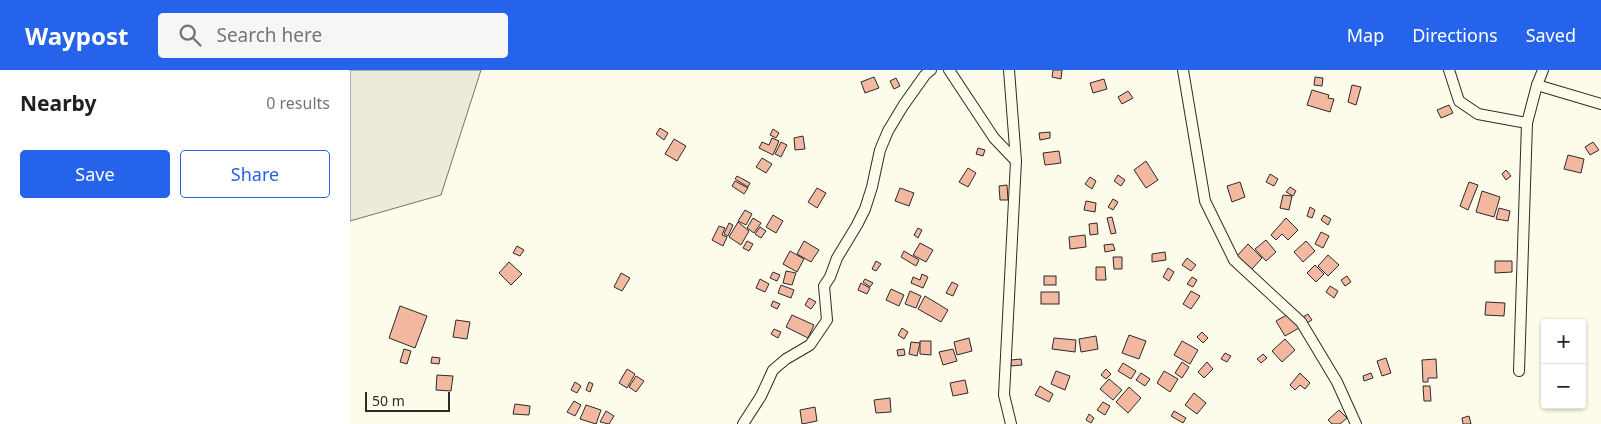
<!DOCTYPE html>
<meta charset="utf-8">
<style>
:root{--surface:#fff;--page:#f6f6f6;--text:#202124;--muted:#757577;--line:#e0e0e0;--accent:#2563eb}
body{margin:0;font-family:"Noto Sans",sans-serif;background:var(--page);color:var(--text)}
.controls{position:absolute;right:15px;bottom:15px;display:grid;overflow:hidden;border-radius:5px;box-shadow:0 1px 4px #0004}
.controls button{width:45px;height:45px;display:grid;place-items:center;padding:0;border:0;border-bottom:1px solid var(--line);background:var(--surface);color:var(--text);font:25px sans-serif}
.scale{position:absolute;left:15px;bottom:12px;width:85px;box-sizing:border-box;padding-left:5px;border:2px solid #2b2b2b;border-top:0;font-size:14px;line-height:18px;white-space:nowrap;color:#2b2b2b;-webkit-text-stroke:4px #fdfbea;paint-order:stroke}
.list{margin:0;padding:0;list-style:none}
h2{display:flex;justify-content:space-between;align-items:center;height:65px;margin:0;padding:0 20px;font-size:21px}
h2 small{font-size:16px;font-weight:400;color:var(--muted)}
.actions{display:flex;gap:10px;padding:15px 20px}
.actions a{flex:1;padding:11px 0;border:1px solid var(--accent);border-radius:5px;text-align:center;font-size:18px;color:var(--accent)}
.actions .main{background:var(--accent);color:#fff}
.icon{flex:none;width:28px;height:28px;fill:none;stroke:currentColor;stroke-width:2;stroke-linecap:round;stroke-linejoin:round}
.map{position:relative;flex:none;width:1251px;height:354px;overflow:hidden}
header{display:flex;align-items:center;gap:30px;box-sizing:border-box;height:70px;padding:0 25px;background:var(--accent);color:#fff}
header strong{font-size:24px}
nav{display:flex;gap:28px;margin-inline-start:auto;font-size:18px}
.search{width:350px;height:45px;background:var(--page);display:flex;align-items:center;gap:12px;box-sizing:border-box;padding:0 18px;border-radius:5px;color:var(--muted);font-size:19px}
main{display:flex}
aside{flex:1;background:var(--surface)}
.map>svg:first-child{display:block}
</style>
<header>
<strong>Waypost</strong>
<div class="search"><svg class="icon" aria-label="search" viewBox="0 0 24 24"><circle cx="10" cy="10" r="6"/><path d="M15 15l6 6"/></svg>Search here</div>
<nav><a>Map</a><a>Directions</a><a>Saved</a></nav>
</header>
<main>
<aside>
<h2>Nearby<small>0 results</small></h2>
<ul class="list">
</ul>
<div class="actions"><a class="main">Save</a><a>Share</a></div>
</aside>
<div class="map">
<svg width="1251" height="354" viewBox="0 0 1251 354">
<rect width="100%" height="100%" fill="#fdfbea"/>
<path fill="#ecebdb" stroke="#74746e" d="M 0,0 L 131,0 L 91,125 L 0,151 Z"/>
<g fill="#f2b8a0" stroke="#2b2b2b">
<path d="M 703,0 L 712,0 L 711,9 L 702,7 Z"/>
<path d="M 524,7 L 529,18 L 515,23 L 511,12 Z"/>
<path d="M 965,7 L 973,8 L 972,16 L 964,15 Z"/>
<path d="M 546,8 L 550,16 L 544,19 L 540,11 Z"/>
<path d="M 754,9 L 757,19 L 743,23 L 740,13 Z"/>
<path d="M 1002,15 L 1011,17 L 1006,35 L 998,32 Z"/>
<path d="M 962,20 L 979,25 L 978,28 L 984,29 L 980,42 L 957,35 Z"/>
<path d="M 778,21 L 783,28 L 772,34 L 768,27 Z"/>
<path d="M 1099,35 L 1103,43 L 1091,48 L 1087,40 Z"/>
<path d="M 310,58 L 318,63 L 314,70 L 306,64 Z"/>
<path d="M 423,59 L 429,63 L 426,68 L 420,65 Z"/>
<path d="M 700,62 L 700,68 L 690,70 L 689,63 Z"/>
<path d="M 453,66 L 455,79 L 445,80 L 444,68 Z"/>
<path d="M 422,68 L 429,71 L 423,85 L 409,78 L 412,72 L 419,75 Z"/>
<path d="M 324,69 L 336,76 L 327,91 L 315,84 Z"/>
<path d="M 431,72 L 437,75 L 431,87 L 425,84 Z"/>
<path d="M 1243,72 L 1249,80 L 1240,85 L 1235,77 Z"/>
<path d="M 628,78 L 635,80 L 633,86 L 626,84 Z"/>
<path d="M 709,81 L 711,93 L 695,95 L 693,83 Z"/>
<path d="M 1218,85 L 1234,89 L 1231,103 L 1214,99 Z"/>
<path d="M 412,88 L 422,94 L 416,103 L 406,97 Z"/>
<path d="M 796,91 L 808,110 L 796,118 L 784,100 Z"/>
<path d="M 618,98 L 626,103 L 618,117 L 609,112 Z"/>
<path d="M 1156,100 L 1161,106 L 1156,110 L 1152,104 Z"/>
<path d="M 920,104 L 928,109 L 924,116 L 916,112 Z"/>
<path d="M 768,105 L 775,110 L 771,116 L 764,111 Z"/>
<path d="M 387,106 L 400,113 L 398,117 L 385,109 Z"/>
<path d="M 740,107 L 746,111 L 742,119 L 735,114 Z"/>
<path d="M 385,111 L 398,118 L 394,124 L 382,116 Z"/>
<path d="M 890,112 L 895,127 L 882,132 L 877,116 Z"/>
<path d="M 1119,112 L 1128,115 L 1118,140 L 1110,136 Z"/>
<path d="M 657,115 L 658,130 L 650,130 L 649,116 Z"/>
<path d="M 940,117 L 946,121 L 943,126 L 936,122 Z"/>
<path d="M 467,118 L 476,123 L 467,138 L 458,132 Z"/>
<path d="M 550,118 L 564,123 L 559,136 L 545,131 Z"/>
<path d="M 1132,121 L 1150,127 L 1144,147 L 1126,142 Z"/>
<path d="M 933,125 L 942,126 L 939,140 L 930,138 Z"/>
<path d="M 763,129 L 768,132 L 763,140 L 758,137 Z"/>
<path d="M 736,131 L 746,133 L 745,142 L 734,140 Z"/>
<path d="M 960,137 L 965,140 L 962,148 L 957,146 Z"/>
<path d="M 1149,138 L 1160,141 L 1158,151 L 1146,149 Z"/>
<path d="M 395,140 L 402,144 L 396,155 L 388,151 Z"/>
<path d="M 423,145 L 433,151 L 426,163 L 416,157 Z"/>
<path d="M 974,145 L 981,149 L 978,155 L 971,150 Z"/>
<path d="M 762,147 L 766,163 L 761,164 L 757,148 Z"/>
<path d="M 403,148 L 411,153 L 404,163 L 397,158 Z"/>
<path d="M 936,148 L 948,160 L 938,170 L 932,164 L 926,170 L 921,165 Z"/>
<path d="M 388,152 L 399,161 L 391,175 L 379,167 Z"/>
<path d="M 379,153 L 383,155 L 378,166 L 374,164 Z"/>
<path d="M 747,153 L 748,164 L 740,165 L 739,154 Z"/>
<path d="M 369,156 L 375,158 L 372,165 L 377,167 L 373,176 L 362,170 Z"/>
<path d="M 410,157 L 416,161 L 411,168 L 405,164 Z"/>
<path d="M 568,158 L 572,160 L 568,168 L 564,165 Z"/>
<path d="M 971,162 L 979,166 L 973,178 L 965,174 Z"/>
<path d="M 735,165 L 736,177 L 720,179 L 719,167 Z"/>
<path d="M 916,170 L 926,182 L 916,191 L 905,179 Z"/>
<path d="M 397,171 L 403,174 L 399,181 L 393,178 Z"/>
<path d="M 454,171 L 469,180 L 461,192 L 447,184 Z"/>
<path d="M 956,171 L 965,181 L 953,192 L 944,182 Z"/>
<path d="M 570,173 L 583,180 L 576,192 L 563,185 Z"/>
<path d="M 763,174 L 765,180 L 755,182 L 754,175 Z"/>
<path d="M 898,174 L 912,188 L 901,200 L 887,186 Z"/>
<path d="M 167,176 L 174,180 L 170,186 L 163,183 Z"/>
<path d="M 440,181 L 454,189 L 447,202 L 433,194 Z"/>
<path d="M 554,181 L 569,190 L 566,196 L 551,187 Z"/>
<path d="M 815,182 L 816,190 L 802,192 L 802,184 Z"/>
<path d="M 978,185 L 989,195 L 978,206 L 968,196 Z"/>
<path d="M 763,187 L 772,187 L 772,199 L 764,199 Z"/>
<path d="M 837,188 L 846,195 L 841,201 L 832,195 Z"/>
<path d="M 526,191 L 531,194 L 526,201 L 522,199 Z"/>
<path d="M 1145,191 L 1162,191 L 1162,202 L 1145,203 Z"/>
<path d="M 159,192 L 172,204 L 161,215 L 149,203 Z"/>
<path d="M 965,195 L 974,204 L 966,212 L 957,203 Z"/>
<path d="M 746,197 L 755,197 L 756,210 L 746,210 Z"/>
<path d="M 818,198 L 824,202 L 819,211 L 813,207 Z"/>
<path d="M 436,201 L 446,203 L 442,215 L 433,213 Z"/>
<path d="M 423,202 L 430,205 L 427,211 L 420,208 Z"/>
<path d="M 271,203 L 280,208 L 272,221 L 264,217 Z"/>
<path d="M 572,204 L 578,207 L 573,218 L 561,213 L 563,207 L 570,210 Z"/>
<rect x="694" y="206" width="12" height="9"/>
<path d="M 997,206 L 1001,212 L 995,216 L 991,210 Z"/>
<path d="M 842,207 L 847,210 L 843,217 L 837,214 Z"/>
<path d="M 410,209 L 419,214 L 415,222 L 406,218 Z"/>
<path d="M 515,209 L 523,213 L 520,217 L 513,212 Z"/>
<path d="M 602,212 L 608,215 L 603,226 L 596,223 Z"/>
<path d="M 511,213 L 520,218 L 517,224 L 508,220 Z"/>
<path d="M 431,215 L 444,220 L 441,228 L 428,223 Z"/>
<path d="M 980,216 L 988,221 L 984,228 L 976,222 Z"/>
<path d="M 541,219 L 554,225 L 549,236 L 536,230 Z"/>
<path d="M 560,221 L 571,226 L 566,238 L 555,234 Z"/>
<path d="M 841,221 L 850,226 L 841,239 L 833,234 Z"/>
<rect x="691" y="222" width="18" height="12"/>
<path d="M 575,226 L 598,240 L 591,252 L 568,239 Z"/>
<path d="M 459,228 L 466,232 L 461,239 L 455,235 Z"/>
<path d="M 423,231 L 430,234 L 427,239 L 421,236 Z"/>
<path d="M 1136,232 L 1155,233 L 1154,246 L 1135,245 Z"/>
<path d="M 50,236 L 77,246 L 65,278 L 39,268 Z"/>
<path d="M 940,243 L 949,258 L 935,266 L 926,251 Z"/>
<path d="M 958,244 L 962,250 L 957,253 L 953,247 Z"/>
<path d="M 442,245 L 464,255 L 458,268 L 436,257 Z"/>
<path d="M 106,250 L 120,252 L 117,269 L 103,267 Z"/>
<path d="M 552,258 L 558,262 L 554,269 L 548,265 Z"/>
<path d="M 424,259 L 431,262 L 428,268 L 421,264 Z"/>
<path d="M 852,262 L 858,268 L 853,273 L 847,267 Z"/>
<path d="M 779,265 L 796,271 L 789,289 L 772,283 Z"/>
<path d="M 746,266 L 748,279 L 731,282 L 729,269 Z"/>
<path d="M 619,268 L 622,281 L 607,285 L 604,272 Z"/>
<path d="M 704,268 L 726,270 L 725,282 L 702,279 Z"/>
<path d="M 935,269 L 945,280 L 932,292 L 922,281 Z"/>
<path d="M 570,271 L 581,271 L 581,285 L 570,284 Z"/>
<path d="M 832,271 L 848,280 L 840,294 L 824,285 Z"/>
<path d="M 561,272 L 570,273 L 567,286 L 559,284 Z"/>
<path d="M 54,279 L 61,281 L 57,294 L 50,292 Z"/>
<path d="M 554,279 L 555,285 L 548,286 L 547,280 Z"/>
<path d="M 603,279 L 607,291 L 593,295 L 589,282 Z"/>
<path d="M 875,283 L 881,286 L 877,292 L 871,289 Z"/>
<path d="M 913,284 L 917,288 L 911,293 L 907,289 Z"/>
<path d="M 82,287 L 90,288 L 89,294 L 81,293 Z"/>
<path d="M 1036,288 L 1041,303 L 1032,306 L 1027,291 Z"/>
<path d="M 671,289 L 672,295 L 661,296 L 661,290 Z"/>
<path d="M 1086,289 L 1087,308 L 1078,308 L 1078,312 L 1073,312 L 1072,290 Z"/>
<path d="M 832,292 L 839,297 L 832,308 L 825,303 Z"/>
<path d="M 857,292 L 863,299 L 854,308 L 848,302 Z"/>
<path d="M 773,293 L 786,301 L 781,309 L 768,301 Z"/>
<path d="M 277,299 L 285,304 L 277,318 L 269,313 Z"/>
<path d="M 756,299 L 761,304 L 756,309 L 751,305 Z"/>
<path d="M 706,301 L 720,306 L 715,320 L 701,314 Z"/>
<path d="M 814,301 L 828,309 L 820,322 L 807,313 Z"/>
<path d="M 791,303 L 800,309 L 795,316 L 786,310 Z"/>
<path d="M 950,303 L 960,313 L 955,319 L 950,315 L 945,320 L 940,315 Z"/>
<path d="M 1021,303 L 1023,308 L 1014,311 L 1013,306 Z"/>
<path d="M 87,305 L 103,306 L 101,321 L 86,320 Z"/>
<path d="M 286,306 L 294,311 L 286,322 L 279,317 Z"/>
<path d="M 759,309 L 772,320 L 763,330 L 750,319 Z"/>
<path d="M 615,310 L 618,323 L 603,326 L 600,313 Z"/>
<path d="M 225,312 L 231,316 L 227,323 L 221,320 Z"/>
<path d="M 239,312 L 243,314 L 240,322 L 236,320 Z"/>
<path d="M 690,316 L 703,324 L 699,332 L 685,325 Z"/>
<path d="M 1073,316 L 1080,316 L 1081,331 L 1074,331 Z"/>
<path d="M 779,317 L 791,328 L 778,343 L 766,332 Z"/>
<path d="M 844,323 L 856,333 L 847,344 L 835,335 Z"/>
<path d="M 540,328 L 541,342 L 526,343 L 524,330 Z"/>
<path d="M 224,331 L 231,335 L 225,346 L 217,342 Z"/>
<path d="M 753,332 L 760,336 L 755,345 L 747,340 Z"/>
<path d="M 165,334 L 180,336 L 179,345 L 163,344 Z"/>
<path d="M 236,335 L 251,340 L 246,354 L 230,349 Z"/>
<path d="M 465,337 L 467,351 L 452,354 L 450,340 Z"/>
<path d="M 989,340 L 997,348 L 990,354 L 982,354 L 978,350 Z"/>
<path d="M 256,341 L 264,346 L 259,354 L 250,352 Z"/>
<path d="M 824,341 L 836,348 L 833,353 L 821,346 Z"/>
<path d="M 739,344 L 744,348 L 741,353 L 736,350 Z"/>
<path d="M 1119,346 L 1121,354 L 1113,354 L 1112,348 Z"/>
</g>
<g fill="none" stroke-linecap="round" stroke-linejoin="round">
<defs>
<g id="minor">
<path d="M 599,0 L 644,68 L 666,91"/>
<path d="M 659,0 L 666,91 L 654,325 L 661,354"/>
<path d="M 833,0 L 855,131 L 884,190 L 951,252 L 987,312 L 1006,354"/>
<path d="M 1099,0 L 1109,31 L 1128,44 L 1177,53"/>
<path d="M 1193,0 L 1187,15 L 1251,34"/>
<path d="M 1169,301 L 1177,53 L 1187,15"/>
<path d="M 393,354 L 411,326 L 423,300 L 436,289 L 460,275 L 477,250 L 474,216 L 480,207 L 487,188 L 507,155 L 515,139 L 522,117 L 530,80 L 538,61 L 553,36 L 575,5 L 581,0"/>
</g>
</defs>
<use href="#minor" stroke="#2b2b2b" stroke-width="12"/>
<use href="#minor" stroke="#fdfbea" stroke-width="10"/>
</g>
</svg>
<div class="controls">
<button>+</button>
<button>−</button>
</div>
<div class="scale">50 m</div>
</div>
</main>
